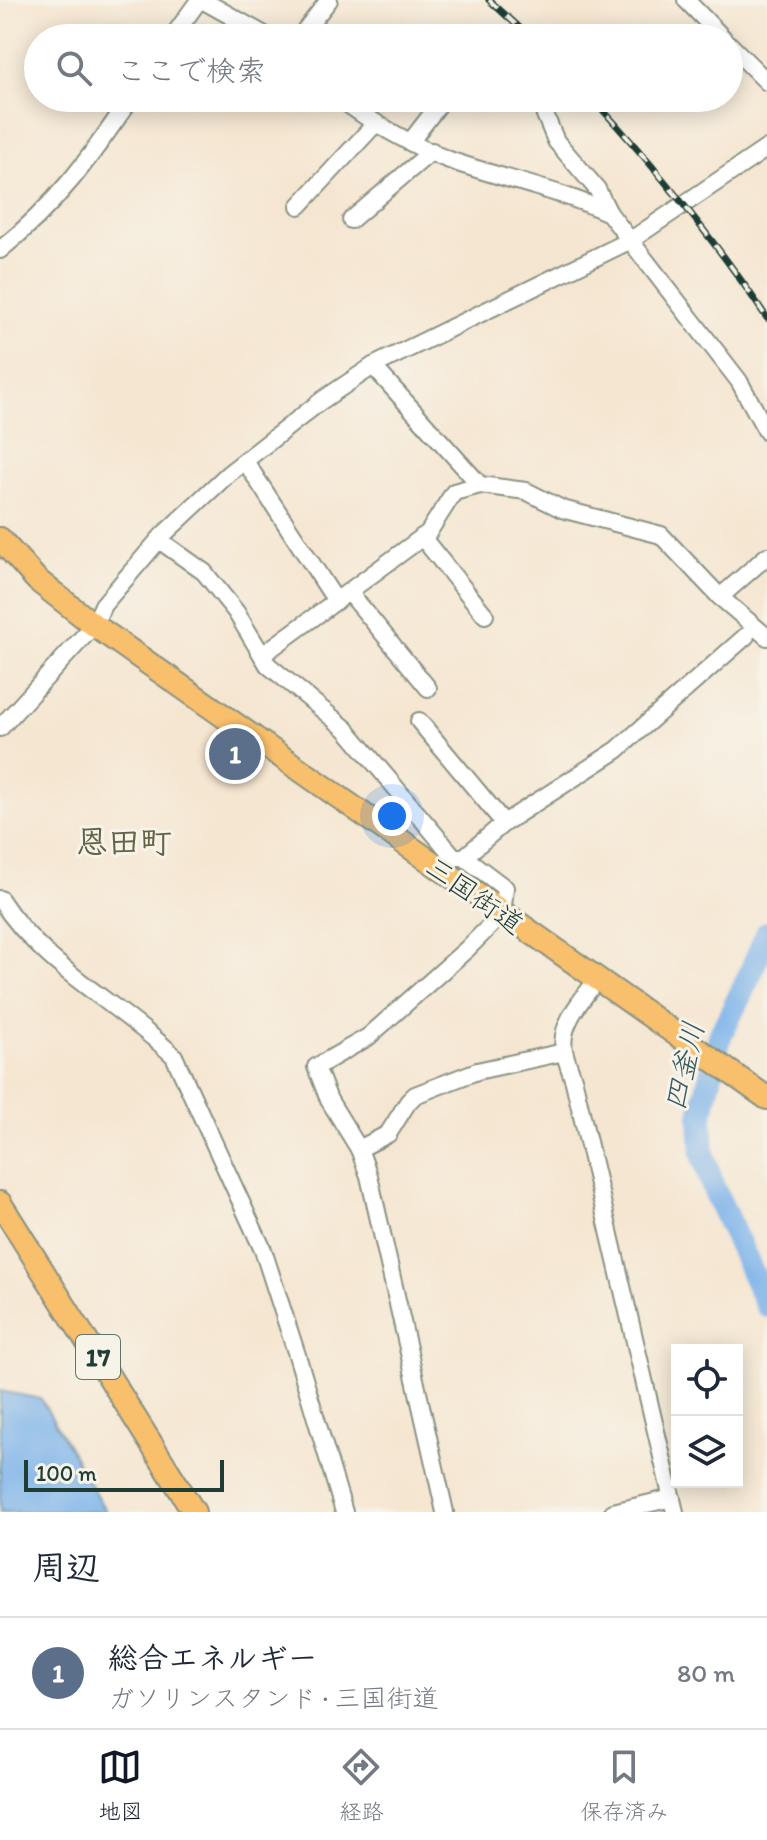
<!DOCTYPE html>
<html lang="ja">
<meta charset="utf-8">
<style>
:root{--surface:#fff;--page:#f2f2f3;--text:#1f2937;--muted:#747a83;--line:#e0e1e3;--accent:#111827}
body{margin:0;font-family:Itim,"Klee One",sans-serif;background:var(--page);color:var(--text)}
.controls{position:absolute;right:24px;bottom:24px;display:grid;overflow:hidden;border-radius:0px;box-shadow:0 4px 20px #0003}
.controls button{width:72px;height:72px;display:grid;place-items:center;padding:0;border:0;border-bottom:2px solid var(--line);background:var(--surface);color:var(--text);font:40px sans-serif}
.scale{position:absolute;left:24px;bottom:20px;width:200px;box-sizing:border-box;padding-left:8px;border:4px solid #1f3d34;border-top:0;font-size:22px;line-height:28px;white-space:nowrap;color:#1f3d34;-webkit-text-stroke:6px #f7f3e8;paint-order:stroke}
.you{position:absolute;left:392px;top:816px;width:28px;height:28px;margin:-20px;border:6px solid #fff;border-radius:50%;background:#1a73e8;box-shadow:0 0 0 12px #1a73e833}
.badge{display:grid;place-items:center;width:52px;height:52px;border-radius:50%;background:var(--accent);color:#fff;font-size:26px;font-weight:700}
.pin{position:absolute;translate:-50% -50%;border:4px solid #fff;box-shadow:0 2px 8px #0006}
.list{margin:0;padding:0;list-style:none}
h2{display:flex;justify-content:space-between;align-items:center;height:104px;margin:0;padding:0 32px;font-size:34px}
h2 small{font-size:26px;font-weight:400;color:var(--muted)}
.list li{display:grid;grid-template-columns:52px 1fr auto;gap:24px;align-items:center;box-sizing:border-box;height:112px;padding:0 32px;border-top:2px solid var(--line)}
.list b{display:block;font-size:30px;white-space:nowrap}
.list p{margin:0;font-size:26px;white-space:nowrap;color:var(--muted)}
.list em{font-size:26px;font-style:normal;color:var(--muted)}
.icon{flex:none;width:44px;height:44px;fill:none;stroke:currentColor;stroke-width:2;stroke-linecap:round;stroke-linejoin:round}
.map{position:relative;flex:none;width:767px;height:1512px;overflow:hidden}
.search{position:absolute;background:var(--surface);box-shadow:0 4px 20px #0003;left:24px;right:24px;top:24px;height:88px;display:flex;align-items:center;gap:20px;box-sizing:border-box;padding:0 28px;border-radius:44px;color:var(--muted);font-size:30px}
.sheet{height:216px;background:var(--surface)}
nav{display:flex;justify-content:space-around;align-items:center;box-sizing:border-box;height:112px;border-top:2px solid var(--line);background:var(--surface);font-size:22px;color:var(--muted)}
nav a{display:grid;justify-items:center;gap:4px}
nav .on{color:var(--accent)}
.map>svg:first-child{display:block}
</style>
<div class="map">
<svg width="767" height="1512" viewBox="0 0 767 1512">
<rect width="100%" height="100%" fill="#f7f3e8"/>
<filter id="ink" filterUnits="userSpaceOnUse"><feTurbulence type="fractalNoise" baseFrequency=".0125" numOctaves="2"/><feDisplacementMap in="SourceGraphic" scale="16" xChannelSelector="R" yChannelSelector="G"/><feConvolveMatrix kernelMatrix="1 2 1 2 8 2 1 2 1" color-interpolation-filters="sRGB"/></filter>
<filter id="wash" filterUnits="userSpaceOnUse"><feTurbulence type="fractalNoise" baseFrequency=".006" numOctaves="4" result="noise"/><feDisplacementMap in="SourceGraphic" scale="32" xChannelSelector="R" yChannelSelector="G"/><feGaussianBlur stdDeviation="1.8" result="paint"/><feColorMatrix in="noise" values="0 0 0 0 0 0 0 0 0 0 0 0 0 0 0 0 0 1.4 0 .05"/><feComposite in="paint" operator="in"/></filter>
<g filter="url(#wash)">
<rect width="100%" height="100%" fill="#f5e6d1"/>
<path fill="#7cb2ea" stroke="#4e788f" stroke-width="2" d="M 0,1391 L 41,1399 L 106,1512 L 0,1512 Z"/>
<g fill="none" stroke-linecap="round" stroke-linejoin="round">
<path stroke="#7cb2ea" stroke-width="24" d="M 767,933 L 747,981 L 720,1036 L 701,1116 L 703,1154 L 713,1187 L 767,1305"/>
</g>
</g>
<g filter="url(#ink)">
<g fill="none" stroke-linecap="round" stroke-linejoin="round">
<defs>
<g id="minor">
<path d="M 202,0 L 270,38"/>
<path d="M 686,0 L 723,38"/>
<path d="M 172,38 L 199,0"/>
<path d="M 299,38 L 329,0"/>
<path d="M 729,44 L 767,82"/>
<path d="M 340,98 C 367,120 418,149 452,161 C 504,179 559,190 609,213 L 739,381 L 767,432"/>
<path d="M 538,98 L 556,141 L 597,189 L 609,213"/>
<path d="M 411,141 L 444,98"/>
<path d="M 299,206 L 376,123"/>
<path d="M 351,220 L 432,151"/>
<path d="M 0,250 C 57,204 90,158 131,98"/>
<path d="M 373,366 L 480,485 L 526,491 L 562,509 L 661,535 L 720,597 L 767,637"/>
<path d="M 245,461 L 336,601 L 428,533 L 454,492 L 480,485"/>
<path d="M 422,537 L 485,615"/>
<path d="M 159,540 L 204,572 L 236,612 L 262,655"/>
<path d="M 349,592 L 428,688"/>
<path d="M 720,597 L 767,556"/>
<path d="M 336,601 L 262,655 L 268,665 L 346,729 L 454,857 L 464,857"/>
<path d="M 419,721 L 504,823 L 464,857 L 505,888 L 502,914 L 467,949 L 368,1037 L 316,1067 L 329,1100 L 359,1149 L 369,1176 L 445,1512"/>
<path d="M 0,728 L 94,625 L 103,605 L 163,535 L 228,474 L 321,401 L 373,366 L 631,240 L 767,148"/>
<path d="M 504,823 L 617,750 L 746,636"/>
<path d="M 0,899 C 45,969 115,1000 174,1056 L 263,1250 L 297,1355 L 344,1512"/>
<path d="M 597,980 C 582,999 559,1025 564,1050 C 566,1061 571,1071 574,1082 L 675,1512"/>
<path d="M 359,1149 L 388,1134 L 408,1102 L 415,1095 L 477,1071 L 564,1052"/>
<path d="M 613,1512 L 672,1498"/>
</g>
<g id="highway">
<path d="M 0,539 L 37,580 L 94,625 L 767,1098"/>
<path d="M 0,1203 L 194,1512"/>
</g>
</defs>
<use href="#minor" stroke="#8a9282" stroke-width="20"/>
<use href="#highway" stroke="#8a9282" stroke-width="26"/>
<use href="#minor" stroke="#fff" stroke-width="16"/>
<use href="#highway" stroke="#f8bf6c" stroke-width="22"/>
<defs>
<g id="rail">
<path d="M 489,0 L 531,38"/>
<path d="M 592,98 C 655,167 715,240 767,318"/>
</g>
</defs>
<use href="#rail" stroke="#1f3d34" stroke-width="7"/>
<use href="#rail" stroke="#f7f3e8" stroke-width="4" stroke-dasharray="12" stroke-linecap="butt"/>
</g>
</g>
<g text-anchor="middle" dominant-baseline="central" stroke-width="6" stroke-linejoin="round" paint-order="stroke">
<rect fill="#f7f3e8" stroke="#60746a" stroke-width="2" x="76" y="1335" width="44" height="44" rx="6"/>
<g font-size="26" font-weight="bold" fill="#1f3d34">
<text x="98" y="1357">17</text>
</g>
<g font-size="28" fill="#1f3d34" stroke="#f7f3e8">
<text transform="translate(475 895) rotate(35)">三国街道</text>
</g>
<g font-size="30" font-style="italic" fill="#365a62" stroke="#f7f3e8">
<text transform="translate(684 1066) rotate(-77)">四釜川</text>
</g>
<g font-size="32" font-weight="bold" fill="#636347" stroke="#f7f3e8">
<text x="124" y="842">恩田町</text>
</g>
</g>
</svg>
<div class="controls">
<button><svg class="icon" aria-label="locate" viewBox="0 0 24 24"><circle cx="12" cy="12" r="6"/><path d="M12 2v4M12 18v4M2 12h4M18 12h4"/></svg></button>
<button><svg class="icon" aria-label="layers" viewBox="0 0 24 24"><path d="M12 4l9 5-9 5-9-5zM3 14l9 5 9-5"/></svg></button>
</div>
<div class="scale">100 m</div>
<div class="you"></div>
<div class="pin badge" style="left:235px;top:754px;background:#5c6f8a">1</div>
<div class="search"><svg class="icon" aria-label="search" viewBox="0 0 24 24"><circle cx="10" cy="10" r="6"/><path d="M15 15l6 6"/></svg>ここで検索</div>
</div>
<section class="sheet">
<h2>周辺<small></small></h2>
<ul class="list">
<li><span class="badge" style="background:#5c6f8a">1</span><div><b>総合エネルギー</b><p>ガソリンスタンド · 三国街道</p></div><em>80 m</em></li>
</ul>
</section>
<nav>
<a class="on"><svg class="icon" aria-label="map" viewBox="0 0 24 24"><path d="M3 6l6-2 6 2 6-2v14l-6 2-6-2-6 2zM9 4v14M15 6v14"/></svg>地図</a>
<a><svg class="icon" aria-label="directions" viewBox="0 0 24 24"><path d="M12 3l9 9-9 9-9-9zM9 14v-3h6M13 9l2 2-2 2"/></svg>経路</a>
<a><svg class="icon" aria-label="saved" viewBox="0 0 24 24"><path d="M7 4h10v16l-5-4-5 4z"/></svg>保存済み</a>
</nav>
